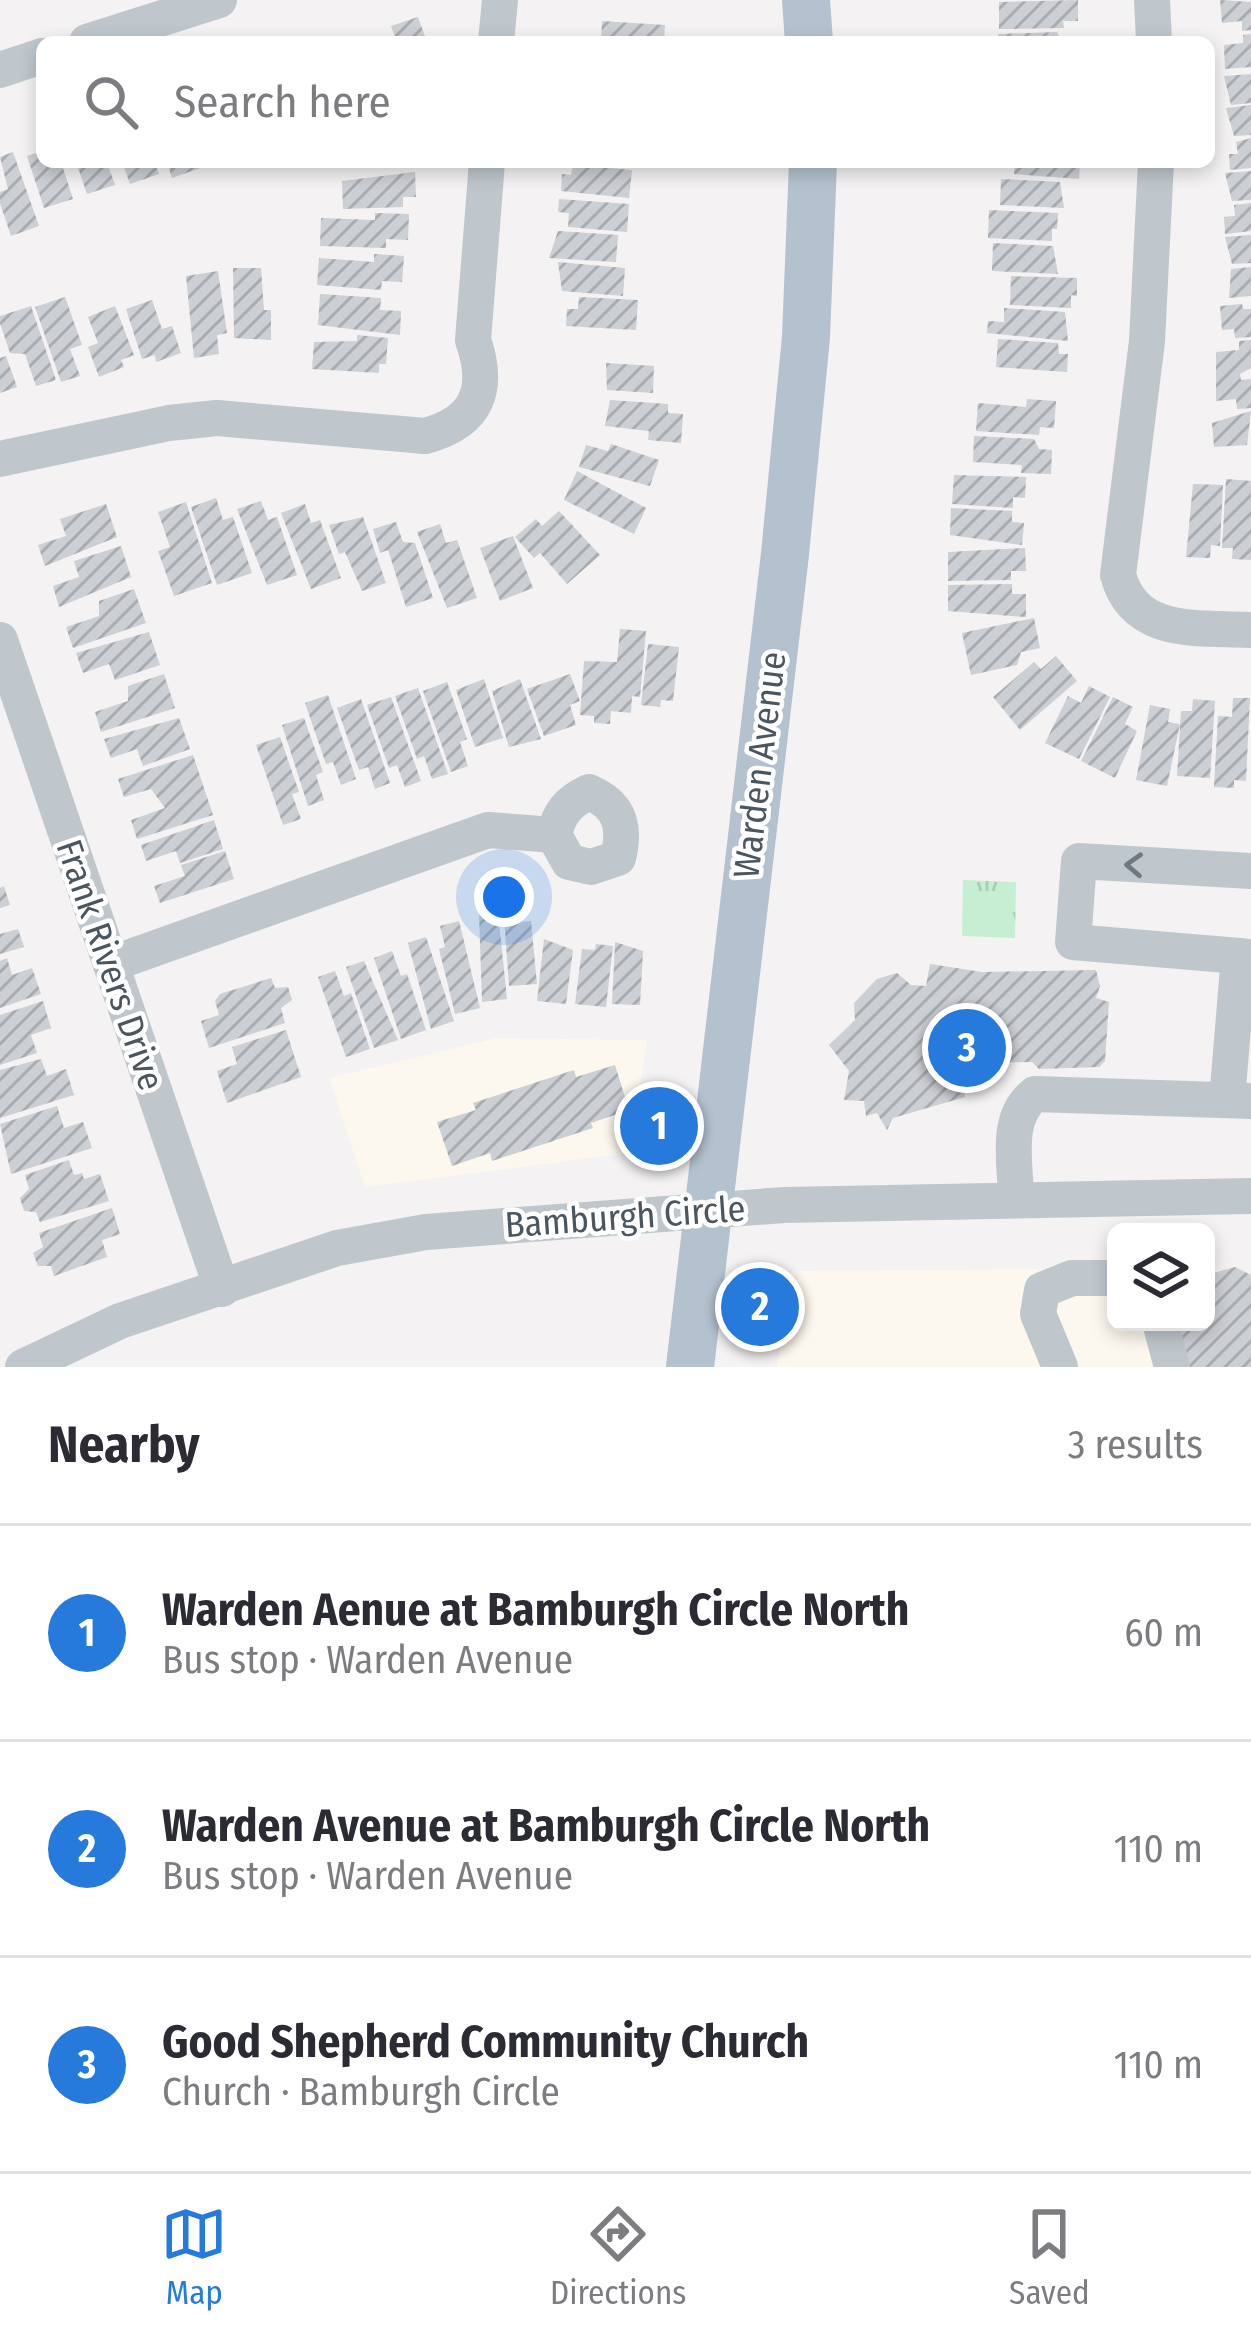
<!DOCTYPE html>
<meta charset="utf-8">
<style>
:root{--surface:#fff;--page:#f7f7f7;--text:#2b2b33;--muted:#7c7c81;--line:#e1e1e2;--accent:#257adb}
body{margin:0;font-family:"Fira Sans Condensed",sans-serif;background:var(--page);color:var(--text)}
.controls{position:absolute;right:36px;bottom:36px;display:grid;overflow:hidden;border-radius:18px;box-shadow:0 6px 18px #0003}
.controls button{width:108px;height:108px;display:grid;place-items:center;padding:0;border:0;border-bottom:3px solid var(--line);background:var(--surface);color:var(--text);font:60px sans-serif}
.you{position:absolute;left:504px;top:897px;width:42px;height:42px;margin:-30px;border:9px solid #fff;border-radius:50%;background:#1a73e8;box-shadow:0 0 0 18px #1a73e833}
.badge{display:grid;place-items:center;width:78px;height:78px;border-radius:50%;background:var(--accent);color:#fff;font-size:39px;font-weight:700}
.pin{position:absolute;translate:-50% -50%;border:6px solid #fff;box-shadow:0 3px 12px #0006}
.list{margin:0;padding:0;list-style:none}
h2{display:flex;justify-content:space-between;align-items:center;height:156px;margin:0;padding:0 48px;font-size:51px}
h2 small{font-size:39px;font-weight:400;color:var(--muted)}
.list li{display:grid;grid-template-columns:78px 1fr auto;gap:36px;align-items:center;box-sizing:border-box;height:216px;padding:0 48px;border-top:3px solid var(--line)}
.list b{display:block;font-size:45px;white-space:nowrap}
.list p{margin:0;font-size:39px;white-space:nowrap;color:var(--muted)}
.list em{font-size:39px;font-style:normal;color:var(--muted)}
.icon{flex:none;width:66px;height:66px;fill:none;stroke:currentColor;stroke-width:2;stroke-linecap:round;stroke-linejoin:round}
.map{position:relative;flex:none;width:1251px;height:1367px;overflow:hidden}
.search{position:absolute;background:var(--surface);box-shadow:0 6px 18px #0003;left:36px;right:36px;top:36px;height:132px;display:flex;align-items:center;gap:30px;box-sizing:border-box;padding:0 42px;border-radius:18px;color:var(--muted);font-size:45px}
.sheet{height:804px;background:var(--surface)}
nav{display:flex;justify-content:space-around;align-items:center;box-sizing:border-box;height:168px;border-top:3px solid var(--line);background:var(--surface);font-size:33px;color:var(--muted)}
nav a{display:grid;justify-items:center;gap:6px}
nav .on{color:var(--accent)}
.map>svg:first-child{display:block}
</style>
<div class="map">
<svg width="1251" height="1367" viewBox="0 0 1251 1367">
<defs>
<pattern id="park-tufts" width="24" height="20" patternUnits="userSpaceOnUse" patternTransform="scale(3)"><rect width="24" height="20" fill="#c5eed3"/><path d="M3 7l-1-3M5 7V3M7 7l1-3M15 17l-1-3M17 17v-4M19 17l1-3" fill="none" stroke="#abceb8"/></pattern>
<pattern id="building-hatch" width="6" height="6" patternUnits="userSpaceOnUse" patternTransform="scale(3)"><rect width="6" height="6" fill="#cccfd4"/><path d="M-1 1l2-2M0 6l6-6M5 7l2-2" fill="none" stroke="#a8abaf"/></pattern>
</defs>
<rect width="100%" height="100%" fill="#f4f2f2"/>
<g fill="#fcf8ef">
<path d="M 497,1038 L 647,1040 L 630,1153 L 365,1187 L 329,1078 Z"/>
<path d="M 1206,1268 L 1251,1274 L 1251,1367 L 777,1367 L 791,1271 L 1116,1269 L 1116,1322 L 1206,1322 Z"/>
</g>
<path fill="url(#park-tufts)" d="M 963,880 L 1016,882 L 1015,938 L 962,936 Z"/>
<g fill="url(#building-hatch)">
<path d="M 1078,0 L 1078,21 L 1063,21 L 1064,28 L 999,29 L 999,2 Z"/>
<path d="M 1220,0 L 1251,2 L 1251,30 L 1242,31 L 1242,21 L 1222,23 Z"/>
<path d="M 418,17 L 427,42 L 397,42 L 391,26 Z"/>
<path d="M 602,21 L 665,25 L 664,42 L 601,42 Z"/>
<path d="M 1057,32 L 1062,42 L 998,42 L 998,34 Z"/>
<path d="M 1251,34 L 1251,67 L 1225,69 L 1224,45 L 1243,43 L 1243,35 Z"/>
<path d="M 1251,74 L 1251,103 L 1231,105 L 1224,76 Z"/>
<path d="M 1251,105 L 1251,135 L 1234,136 L 1226,108 Z"/>
<path d="M 1251,138 L 1251,168 L 1230,170 L 1229,154 L 1238,154 L 1236,142 Z"/>
<path d="M 42,144 L 42,162 L 61,162 L 73,199 L 44,208 L 27,156 L 39,152 Z"/>
<path d="M 13,152 L 39,226 L 11,236 L 0,203 L 0,192 L 8,189 L 0,157 Z"/>
<path d="M 76,162 L 107,162 L 115,185 L 87,194 Z"/>
<path d="M 122,162 L 155,162 L 159,174 L 130,184 Z"/>
<path d="M 167,162 L 201,162 L 203,167 L 172,178 Z"/>
<path d="M 1015,162 L 1080,162 L 1079,179 L 1014,174 Z"/>
<path d="M 573,165 L 632,170 L 629,198 L 561,191 L 562,174 L 571,175 Z"/>
<path d="M 1251,171 L 1251,200 L 1232,201 L 1225,173 Z"/>
<path d="M 415,172 L 416,197 L 403,197 L 403,207 L 343,209 L 342,181 Z"/>
<path d="M 1001,179 L 1060,182 L 1064,208 L 1000,205 Z"/>
<path d="M 559,199 L 629,204 L 627,232 L 568,227 L 569,213 L 558,212 Z"/>
<path d="M 1251,203 L 1251,231 L 1225,234 L 1224,217 L 1235,216 L 1234,205 Z"/>
<path d="M 989,210 L 1058,213 L 1057,229 L 1052,229 L 1052,241 L 988,238 Z"/>
<path d="M 375,213 L 409,214 L 408,240 L 386,239 L 386,248 L 320,246 L 321,218 L 375,220 Z"/>
<path d="M 558,231 L 618,235 L 616,262 L 549,258 Z"/>
<path d="M 1251,235 L 1251,263 L 1232,264 L 1225,237 Z"/>
<path d="M 993,243 L 1053,246 L 1058,274 L 992,271 Z"/>
<path d="M 374,254 L 404,256 L 402,282 L 382,281 L 381,290 L 317,285 L 319,258 L 374,262 Z"/>
<path d="M 558,262 L 625,268 L 623,296 L 562,291 Z"/>
<path d="M 1251,267 L 1251,296 L 1229,298 L 1231,269 Z"/>
<path d="M 233,268 L 261,268 L 264,310 L 271,310 L 271,340 L 234,338 Z"/>
<path d="M 218,271 L 227,333 L 217,335 L 219,354 L 194,358 L 186,276 Z"/>
<path d="M 1011,276 L 1077,278 L 1077,296 L 1071,295 L 1071,308 L 1010,305 Z"/>
<path d="M 320,294 L 381,298 L 380,310 L 401,311 L 400,335 L 318,325 Z"/>
<path d="M 65,297 L 82,345 L 70,349 L 80,376 L 61,382 L 35,307 Z"/>
<path d="M 579,297 L 638,300 L 636,330 L 566,326 L 567,309 L 578,309 Z"/>
<path d="M 152,300 L 162,329 L 172,326 L 181,353 L 156,362 L 155,355 L 142,359 L 126,309 Z"/>
<path d="M 1242,304 L 1243,309 L 1251,309 L 1251,337 L 1235,338 L 1234,329 L 1222,330 L 1220,306 Z"/>
<path d="M 31,306 L 56,380 L 36,386 L 25,354 L 10,353 L 0,323 L 0,316 Z"/>
<path d="M 115,306 L 134,355 L 121,360 L 124,367 L 99,377 L 88,347 L 98,343 L 88,317 Z"/>
<path d="M 1004,308 L 1065,312 L 1068,341 L 987,333 L 988,321 L 1004,322 Z"/>
<path d="M 357,335 L 388,338 L 386,364 L 379,364 L 379,373 L 312,369 L 314,342 L 357,341 Z"/>
<path d="M 998,339 L 1058,343 L 1059,354 L 1068,354 L 1067,372 L 996,367 Z"/>
<path d="M 1251,340 L 1251,368 L 1240,374 L 1241,380 L 1251,379 L 1251,408 L 1237,409 L 1236,399 L 1216,401 L 1216,352 L 1239,350 L 1239,341 Z"/>
<path d="M 6,356 L 17,387 L 0,393 L 0,358 Z"/>
<path d="M 606,363 L 654,366 L 653,393 L 607,390 Z"/>
<path d="M 1027,399 L 1056,401 L 1054,428 L 1040,427 L 1039,435 L 976,431 L 978,403 L 1026,407 Z"/>
<path d="M 610,400 L 668,404 L 668,413 L 683,414 L 681,443 L 648,440 L 649,431 L 605,426 Z"/>
<path d="M 1251,411 L 1247,445 L 1214,447 L 1212,423 Z"/>
<path d="M 974,436 L 1034,439 L 1039,449 L 1052,450 L 1051,474 L 1021,473 L 1022,465 L 973,462 Z"/>
<path d="M 611,444 L 659,460 L 650,486 L 579,467 L 586,445 L 608,451 Z"/>
<path d="M 577,471 L 646,508 L 634,534 L 564,500 Z"/>
<path d="M 954,475 L 1026,477 L 1025,498 L 1013,497 L 1013,508 L 952,504 Z"/>
<path d="M 1226,479 L 1251,481 L 1251,560 L 1232,559 L 1233,548 L 1222,548 Z"/>
<path d="M 1193,484 L 1223,485 L 1220,546 L 1211,545 L 1210,558 L 1186,557 Z"/>
<path d="M 216,498 L 223,520 L 233,517 L 252,573 L 217,585 L 191,507 Z"/>
<path d="M 261,501 L 268,520 L 277,517 L 297,575 L 267,585 L 237,509 Z"/>
<path d="M 186,502 L 212,583 L 174,596 L 158,551 L 170,547 L 158,512 Z"/>
<path d="M 106,504 L 117,537 L 45,566 L 38,545 L 66,536 L 60,519 Z"/>
<path d="M 305,504 L 311,523 L 320,520 L 341,578 L 311,589 L 281,513 Z"/>
<path d="M 951,508 L 1012,511 L 1012,522 L 1024,523 L 1022,545 L 950,535 Z"/>
<path d="M 559,511 L 600,555 L 567,584 L 540,553 L 534,558 L 515,537 L 536,519 L 542,526 Z"/>
<path d="M 363,517 L 386,583 L 362,591 L 345,552 L 339,554 L 329,525 Z"/>
<path d="M 396,522 L 403,542 L 415,543 L 433,598 L 406,607 L 388,550 L 380,553 L 373,529 Z"/>
<path d="M 440,524 L 446,543 L 457,540 L 477,598 L 447,608 L 417,532 Z"/>
<path d="M 513,536 L 533,588 L 500,601 L 480,548 Z"/>
<path d="M 121,546 L 131,577 L 59,607 L 53,586 L 79,577 L 74,561 Z"/>
<path d="M 1025,548 L 1026,571 L 1011,571 L 1011,580 L 948,581 L 948,552 Z"/>
<path d="M 1012,584 L 1012,594 L 1026,594 L 1026,617 L 948,611 L 948,585 Z"/>
<path d="M 134,589 L 146,623 L 73,648 L 66,627 L 99,616 L 99,601 Z"/>
<path d="M 1034,618 L 1040,648 L 1021,652 L 1017,665 L 971,675 L 962,633 Z"/>
<path d="M 620,629 L 646,631 L 640,697 L 632,696 L 631,713 L 611,711 L 610,724 L 594,723 L 594,716 L 580,715 L 584,661 L 617,662 Z"/>
<path d="M 149,632 L 160,665 L 115,680 L 109,664 L 83,673 L 76,653 Z"/>
<path d="M 648,644 L 679,647 L 673,701 L 661,700 L 660,707 L 641,705 Z"/>
<path d="M 1056,656 L 1077,681 L 1020,730 L 993,697 L 1034,662 L 1041,669 Z"/>
<path d="M 164,674 L 175,708 L 101,732 L 95,712 L 128,701 L 128,686 Z"/>
<path d="M 570,674 L 580,701 L 570,705 L 576,725 L 544,736 L 527,689 Z"/>
<path d="M 484,679 L 503,738 L 475,747 L 456,690 Z"/>
<path d="M 520,679 L 541,739 L 509,747 L 492,691 Z"/>
<path d="M 447,682 L 467,739 L 460,742 L 468,766 L 451,772 L 423,691 Z"/>
<path d="M 1089,686 L 1110,697 L 1079,759 L 1045,743 L 1068,696 L 1081,703 Z"/>
<path d="M 418,688 L 448,774 L 432,779 L 424,756 L 417,759 L 395,696 Z"/>
<path d="M 328,695 L 356,779 L 341,785 L 333,762 L 326,764 L 305,703 Z"/>
<path d="M 391,697 L 421,781 L 405,787 L 397,765 L 389,768 L 367,705 Z"/>
<path d="M 1113,697 L 1133,707 L 1125,724 L 1137,731 L 1115,778 L 1081,761 Z"/>
<path d="M 1233,698 L 1250,698 L 1246,781 L 1234,780 L 1234,788 L 1214,787 L 1218,716 L 1232,717 Z"/>
<path d="M 361,699 L 390,783 L 375,789 L 368,767 L 359,770 L 337,708 Z"/>
<path d="M 1193,699 L 1215,701 L 1210,778 L 1177,776 L 1181,711 L 1192,711 Z"/>
<path d="M 1150,705 L 1170,709 L 1168,722 L 1180,724 L 1167,786 L 1136,780 Z"/>
<path d="M 179,718 L 190,749 L 143,766 L 137,749 L 111,758 L 104,739 Z"/>
<path d="M 304,718 L 323,772 L 316,775 L 324,800 L 308,806 L 282,725 Z"/>
<path d="M 280,737 L 299,792 L 292,794 L 301,819 L 283,825 L 256,745 Z"/>
<path d="M 193,755 L 213,815 L 137,839 L 131,820 L 165,808 L 151,789 L 124,797 L 118,779 Z"/>
<path d="M 214,820 L 223,849 L 180,863 L 176,851 L 146,861 L 141,845 Z"/>
<path d="M 225,851 L 234,879 L 160,903 L 154,886 L 185,876 L 181,865 Z"/>
<path d="M 4,886 L 10,905 L 0,908 L 0,888 Z"/>
<path d="M 498,912 L 507,999 L 482,1002 L 479,914 Z"/>
<path d="M 518,916 L 518,922 L 531,921 L 537,984 L 509,986 L 504,917 Z"/>
<path d="M 459,921 L 480,1008 L 455,1014 L 439,949 L 445,947 L 440,926 Z"/>
<path d="M 18,929 L 24,947 L 0,954 L 0,934 Z"/>
<path d="M 426,937 L 454,1021 L 431,1029 L 408,943 Z"/>
<path d="M 544,939 L 573,950 L 566,1004 L 537,1001 Z"/>
<path d="M 615,942 L 643,951 L 640,1005 L 612,1004 Z"/>
<path d="M 596,944 L 613,946 L 606,1007 L 575,1004 L 582,949 L 595,950 Z"/>
<path d="M 392,951 L 401,976 L 407,974 L 426,1030 L 401,1039 L 374,958 Z"/>
<path d="M 7,958 L 12,975 L 32,968 L 41,994 L 0,1008 L 0,961 Z"/>
<path d="M 364,961 L 398,1040 L 374,1048 L 346,967 Z"/>
<path d="M 930,964 L 982,972 L 1096,970 L 1100,986 L 1096,998 L 1109,1002 L 1105,1061 L 1099,1067 L 1039,1069 L 1032,1062 L 982,1063 L 974,1069 L 978,1076 L 963,1086 L 965,1097 L 893,1118 L 887,1130 L 877,1113 L 866,1116 L 864,1101 L 844,1100 L 849,1071 L 829,1045 L 855,1020 L 854,1003 L 877,979 L 897,973 L 911,985 L 926,986 Z"/>
<path d="M 335,971 L 344,996 L 351,993 L 370,1049 L 346,1057 L 318,977 Z"/>
<path d="M 271,978 L 275,988 L 288,987 L 292,1000 L 281,1008 L 285,1023 L 209,1048 L 201,1021 L 219,1015 L 215,1001 L 220,994 Z"/>
<path d="M 43,1001 L 51,1028 L 31,1035 L 37,1053 L 0,1065 L 0,1015 Z"/>
<path d="M 286,1030 L 301,1077 L 227,1103 L 217,1071 L 237,1064 L 232,1047 Z"/>
<path d="M 41,1059 L 47,1076 L 66,1069 L 74,1095 L 0,1118 L 0,1070 Z"/>
<path d="M 615,1065 L 629,1110 L 591,1123 L 593,1128 L 492,1161 L 490,1153 L 452,1166 L 437,1122 L 476,1110 L 473,1103 L 574,1070 L 576,1077 Z"/>
<path d="M 57,1106 L 64,1128 L 83,1122 L 92,1148 L 11,1174 L 0,1124 Z"/>
<path d="M 69,1160 L 74,1175 L 82,1173 L 84,1179 L 100,1174 L 109,1201 L 40,1222 L 36,1212 L 24,1211 L 20,1198 L 29,1189 L 25,1175 Z"/>
<path d="M 112,1208 L 120,1234 L 102,1240 L 107,1257 L 54,1276 L 51,1266 L 38,1266 L 33,1253 L 43,1247 L 39,1233 Z"/>
<path d="M 1235,1267 L 1251,1275 L 1251,1367 L 1187,1367 L 1165,1322 L 1206,1322 L 1206,1275 Z"/>
</g>
<g fill="none" stroke-linecap="round" stroke-linejoin="round">
<g stroke="#bfc7cd" stroke-width="36">
<path d="M 1152,0 L 1154,42"/>
<path d="M 87,42 L 219,0"/>
<path d="M 496,42 L 500,0"/>
<path d="M 0,70 L 42,56"/>
<path d="M 1156,162 L 1147,341 L 1118,575 C 1135,637 1199,627 1251,630"/>
<path d="M 0,459 L 169,423 L 217,418 L 425,436 C 478,422 490,389 473,340 L 487,162"/>
<path d="M 0,640 L 222,1289"/>
<path d="M 1239,956 L 1073,942 L 1079,861 L 1251,871"/>
<path d="M 111,964 L 488,830 L 554,835 L 569,862 L 591,867 L 618,858 C 626,826 620,805 589,792 C 568,802 559,813 554,835"/>
<path d="M 1227,1100 L 1239,956 L 1251,957"/>
<path d="M 1016,1196 C 1015,1161 1005,1117 1035,1094 L 1251,1101"/>
<path d="M 1160,1322 L 1172,1367"/>
<path d="M 23,1367 L 120,1321 L 337,1248 L 426,1232 L 784,1205 L 1251,1196"/>
<path d="M 1060,1367 L 1038,1314 L 1042,1290 L 1072,1278 L 1116,1278"/>
</g>
<g stroke="#b4c2cf" stroke-width="48">
<path d="M 806,0 L 809,42"/>
<path d="M 690,1367 L 785,554 L 806,337 L 813,162"/>
</g>
</g>
<defs><path id="oneway-chevron" d="M-2-3.5L2.5 0L-2 3.5" fill="none" stroke-width="1.6" stroke-linecap="round" stroke-linejoin="round" transform="scale(3)"/></defs>
<use stroke="#6e7880" href="#oneway-chevron" transform="translate(1134 865) rotate(-177)"/>
<g text-anchor="middle" dominant-baseline="central" stroke-width="9" stroke-linejoin="round" paint-order="stroke">
<g font-size="36" fill="#4b565f" stroke="#fff">
<text transform="translate(760 765) rotate(-83)">Warden Avenue</text>
<text transform="translate(110 965) rotate(71)">Frank Rivers Drive</text>
<text transform="translate(625 1217) rotate(-4)">Bamburgh Circle</text>
</g>
</g>
</svg>
<div class="controls">
<button><svg class="icon" aria-label="layers" viewBox="0 0 24 24"><path d="M12 4l9 5-9 5-9-5zM3 14l9 5 9-5"/></svg></button>
</div>
<div class="you"></div>
<div class="pin badge" style="left:659px;top:1126px">1</div>
<div class="pin badge" style="left:760px;top:1307px">2</div>
<div class="pin badge" style="left:967px;top:1048px">3</div>
<div class="search"><svg class="icon" aria-label="search" viewBox="0 0 24 24"><circle cx="10" cy="10" r="6"/><path d="M15 15l6 6"/></svg>Search here</div>
</div>
<section class="sheet">
<h2>Nearby<small>3 results</small></h2>
<ul class="list">
<li><span class="badge">1</span><div><b>Warden Aenue at Bamburgh Circle North</b><p>Bus stop · Warden Avenue</p></div><em>60 m</em></li>
<li><span class="badge">2</span><div><b>Warden Avenue at Bamburgh Circle North</b><p>Bus stop · Warden Avenue</p></div><em>110 m</em></li>
<li><span class="badge">3</span><div><b>Good Shepherd Community Church</b><p>Church · Bamburgh Circle</p></div><em>110 m</em></li>
</ul>
</section>
<nav>
<a class="on"><svg class="icon" aria-label="map" viewBox="0 0 24 24"><path d="M3 6l6-2 6 2 6-2v14l-6 2-6-2-6 2zM9 4v14M15 6v14"/></svg>Map</a>
<a><svg class="icon" aria-label="directions" viewBox="0 0 24 24"><path d="M12 3l9 9-9 9-9-9zM9 14v-3h6M13 9l2 2-2 2"/></svg>Directions</a>
<a><svg class="icon" aria-label="saved" viewBox="0 0 24 24"><path d="M7 4h10v16l-5-4-5 4z"/></svg>Saved</a>
</nav>
